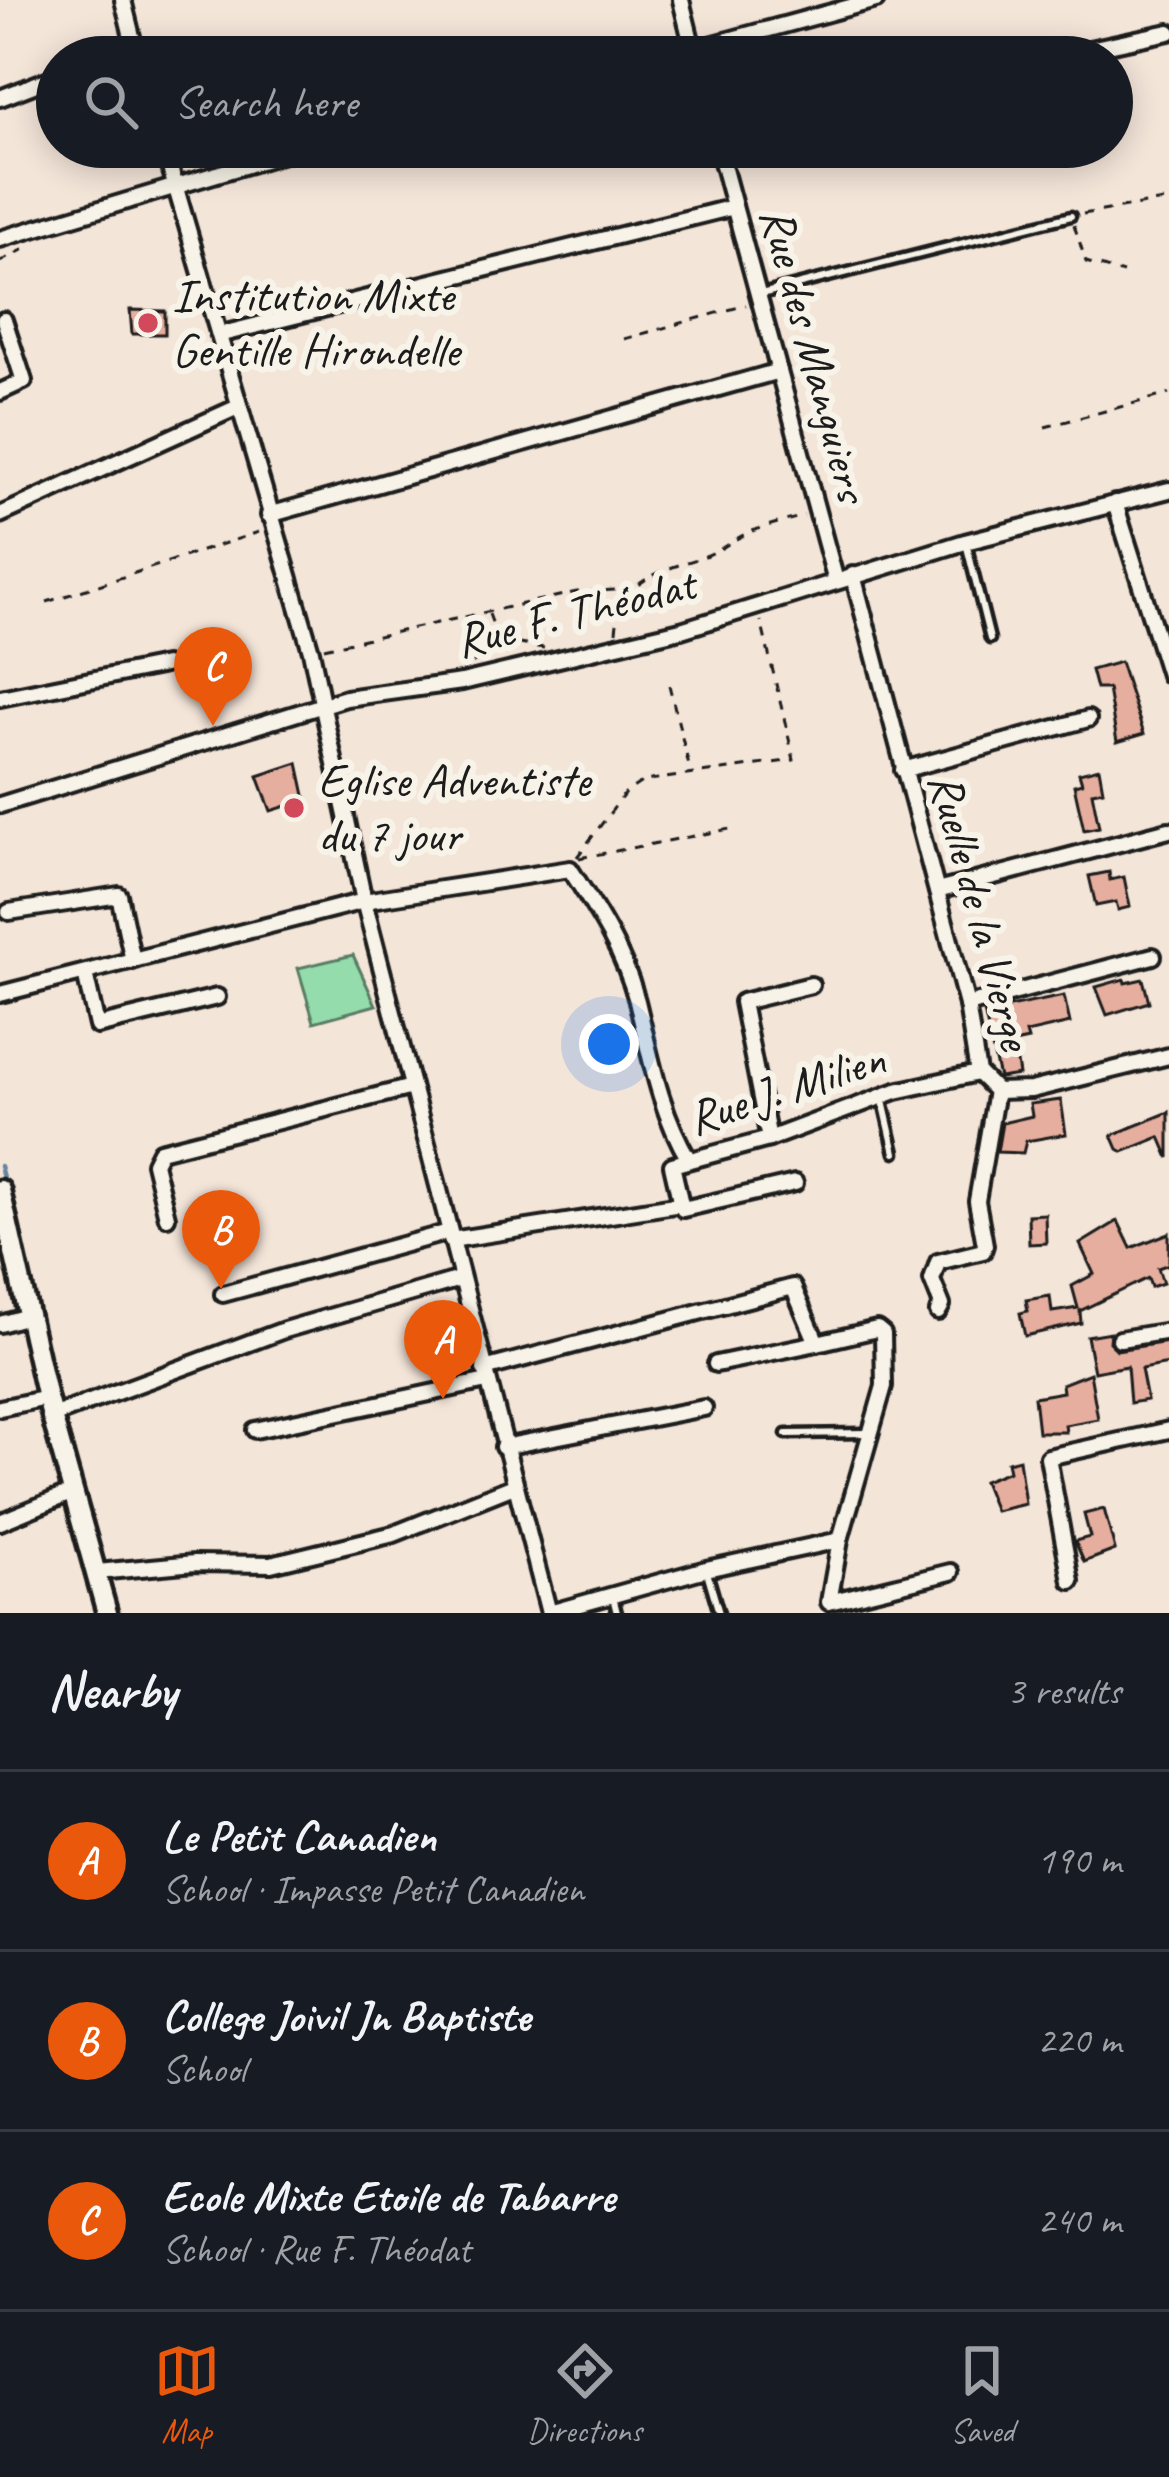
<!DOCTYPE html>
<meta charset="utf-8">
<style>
:root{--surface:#171b24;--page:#20242c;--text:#f1f3f6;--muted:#9ea1a6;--line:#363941;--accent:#ea580c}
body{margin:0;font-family:Caveat,sans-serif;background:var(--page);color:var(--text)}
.you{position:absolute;left:609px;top:1044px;width:42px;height:42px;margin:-30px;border:9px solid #fff;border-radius:50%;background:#1a73e8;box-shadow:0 0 0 18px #1a73e833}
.badge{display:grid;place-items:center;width:78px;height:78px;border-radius:50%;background:var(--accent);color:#fff;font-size:39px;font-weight:700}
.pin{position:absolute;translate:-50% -99px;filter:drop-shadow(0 3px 6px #0008)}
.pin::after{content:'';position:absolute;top:63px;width:42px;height:36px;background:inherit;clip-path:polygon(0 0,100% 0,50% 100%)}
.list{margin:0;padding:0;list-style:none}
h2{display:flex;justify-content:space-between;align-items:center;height:156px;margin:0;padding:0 48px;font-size:51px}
h2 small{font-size:39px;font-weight:400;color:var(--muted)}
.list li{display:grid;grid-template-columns:78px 1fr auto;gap:36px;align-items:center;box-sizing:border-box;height:180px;padding:0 48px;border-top:3px solid var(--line)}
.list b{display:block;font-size:45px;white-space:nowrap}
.list p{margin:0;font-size:39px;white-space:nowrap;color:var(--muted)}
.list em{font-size:39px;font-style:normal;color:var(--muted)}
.icon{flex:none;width:66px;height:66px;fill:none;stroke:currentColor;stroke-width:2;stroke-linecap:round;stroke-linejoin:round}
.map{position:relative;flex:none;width:1169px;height:1613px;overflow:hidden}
.search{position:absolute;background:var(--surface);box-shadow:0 6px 30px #0003;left:36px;right:36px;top:36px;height:132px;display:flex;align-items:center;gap:30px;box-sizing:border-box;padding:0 42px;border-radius:66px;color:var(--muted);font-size:45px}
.sheet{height:696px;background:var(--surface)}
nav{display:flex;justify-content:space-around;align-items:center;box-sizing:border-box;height:168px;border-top:3px solid var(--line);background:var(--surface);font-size:33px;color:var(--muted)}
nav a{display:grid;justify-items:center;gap:6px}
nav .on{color:var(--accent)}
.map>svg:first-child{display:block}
</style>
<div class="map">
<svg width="1169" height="1613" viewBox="0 0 1169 1613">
<rect width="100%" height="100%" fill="#f4e5d9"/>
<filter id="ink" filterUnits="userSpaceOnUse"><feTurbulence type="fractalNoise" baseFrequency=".00833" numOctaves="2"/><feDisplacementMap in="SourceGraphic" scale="24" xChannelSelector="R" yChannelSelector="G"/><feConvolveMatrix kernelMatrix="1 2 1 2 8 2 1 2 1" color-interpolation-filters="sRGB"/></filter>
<g filter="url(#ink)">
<path fill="#94dcac" stroke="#587c64" stroke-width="3" d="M 353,955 L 376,1005 L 314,1022 L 298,968 Z"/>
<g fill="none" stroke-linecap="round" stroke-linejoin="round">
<path stroke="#66859e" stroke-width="4.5" d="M 0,1166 L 5,1185"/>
</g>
<g fill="#e6ae9e" stroke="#1c1c1c" stroke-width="3">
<path d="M 130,310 L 165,311 L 165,334 L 132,334 Z"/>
<path d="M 1120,662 L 1144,734 L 1117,742 L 1108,689 L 1096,689 L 1091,670 Z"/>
<path d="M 298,763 L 306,800 L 271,811 L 258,776 Z"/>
<path d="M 1099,768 L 1103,790 L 1092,792 L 1099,827 L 1084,830 L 1074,785 L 1082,783 L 1079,773 Z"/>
<path d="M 1109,872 L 1110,880 L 1124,877 L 1130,907 L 1118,910 L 1116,902 L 1096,906 L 1089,876 Z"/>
<path d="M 1124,979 L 1125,983 L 1143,979 L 1149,1002 L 1107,1015 L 1096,987 Z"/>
<path d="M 1064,996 L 1070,1023 L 1026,1033 L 1028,1040 L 1014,1043 L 1019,1075 L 999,1078 L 984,1012 Z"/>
<path d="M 1061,1100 L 1066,1134 L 1026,1141 L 1023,1153 L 997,1152 L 1002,1123 L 1032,1116 L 1030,1104 Z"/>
<path d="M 1169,1112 L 1169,1158 L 1160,1137 L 1123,1152 L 1118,1149 L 1112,1135 Z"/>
<path d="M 1045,1214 L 1046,1243 L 1029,1244 L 1028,1215 Z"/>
<path d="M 1118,1221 L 1131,1248 L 1169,1233 L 1169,1264 L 1158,1268 L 1163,1283 L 1151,1287 L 1148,1278 L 1080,1311 L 1081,1323 L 1025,1336 L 1020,1313 L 1028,1311 L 1026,1300 L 1050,1296 L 1052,1312 L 1078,1308 L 1072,1286 L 1094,1274 L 1080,1244 Z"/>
<path d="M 1110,1332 L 1109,1342 L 1117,1350 L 1169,1342 L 1169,1364 L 1141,1369 L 1147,1400 L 1130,1403 L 1127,1366 L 1094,1372 L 1087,1336 Z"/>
<path d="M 1090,1373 L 1098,1419 L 1065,1425 L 1066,1432 L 1038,1432 L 1034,1397 L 1063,1392 L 1062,1384 Z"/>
<path d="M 1019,1459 L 1025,1504 L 995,1511 L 983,1481 L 1009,1471 L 1007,1462 Z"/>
<path d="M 1104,1509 L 1115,1550 L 1084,1562 L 1075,1541 L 1090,1537 L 1084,1514 Z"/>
</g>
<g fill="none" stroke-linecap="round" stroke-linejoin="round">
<defs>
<g id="lane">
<path d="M 761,294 L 1071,216"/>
<path d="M 966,543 L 990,639"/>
<path d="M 883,1101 L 895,1153"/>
<path d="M 786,1434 L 867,1433"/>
<path d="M 707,1572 L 719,1613"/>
<path d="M 613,1597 L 617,1613"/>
</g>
<g id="street">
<path d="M 123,0 L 137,57"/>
<path d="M 681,0 L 695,57"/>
<path d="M 109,57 L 134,48"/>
<path d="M 666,57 L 876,0"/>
<path d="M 1052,57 L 1169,32"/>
<path d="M 0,98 L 57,76"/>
<path d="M 164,147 L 311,651 L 364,901 L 549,1613"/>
<path d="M 718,147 L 836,581"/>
<path d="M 0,239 L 307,147"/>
<path d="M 222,334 L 734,207"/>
<path d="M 0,392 L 24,381 L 4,320"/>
<path d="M 1115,503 L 1169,675"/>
<path d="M 0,515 L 238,407"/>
<path d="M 269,515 L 779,371"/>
<path d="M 853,575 L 967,1005 L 978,1073 L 996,1091 L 1031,1090 L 1169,1056"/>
<path d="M 0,698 L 165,665"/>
<path d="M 903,770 L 1088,719"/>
<path d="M 0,805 L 346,698 L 462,682 L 681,630 L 965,542 L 1169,490"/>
<path d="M 937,891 L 1169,830"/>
<path d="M 9,912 L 119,895 L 133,961"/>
<path d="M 85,973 L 97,1026 L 217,997"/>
<path d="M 0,994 L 364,901 L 570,869 C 597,911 624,952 637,1001 C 651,1058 659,1109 689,1160"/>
<path d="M 967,1005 L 1153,956"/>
<path d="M 769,1139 L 742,1002 L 811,985"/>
<path d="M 681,1204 L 683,1209 L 795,1183"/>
<path d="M 167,1217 L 154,1163 L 160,1151 L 412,1087"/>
<path d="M 451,1240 L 681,1204 L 672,1165 L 769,1139 L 896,1091 L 978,1073"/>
<path d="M 223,1294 L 449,1232"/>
<path d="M 938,1312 L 942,1305 L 932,1280 L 938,1262 L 983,1251 L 985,1245 L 977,1201 L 996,1091"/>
<path d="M 0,1324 L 28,1316"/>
<path d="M 1120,1339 L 1169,1331"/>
<path d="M 716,1364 L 817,1343"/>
<path d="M 484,1369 L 793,1287 L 817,1343 L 877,1329 L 883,1334 L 884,1386 L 840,1540 L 829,1602 L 951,1572"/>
<path d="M 0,1408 L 47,1398"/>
<path d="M 52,1416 L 284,1330 L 460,1279"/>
<path d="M 255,1430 L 487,1381"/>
<path d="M 503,1447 L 704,1408"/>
<path d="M 0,1522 L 73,1492"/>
<path d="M 97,1572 L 195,1563 L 271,1564 L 394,1534 L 514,1486"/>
<path d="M 1071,1581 L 1048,1457 L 1169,1430"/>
<path d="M 549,1613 L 706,1569 L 840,1540"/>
</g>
<path id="secondary" d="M 0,1190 L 47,1398 L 107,1613"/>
</defs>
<use href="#lane" stroke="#1c1c1c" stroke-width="15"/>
<use href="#street" stroke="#1c1c1c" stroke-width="22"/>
<use href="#secondary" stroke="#1c1c1c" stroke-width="27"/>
<g stroke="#1c1c1c" stroke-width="3" stroke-dasharray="9 9" stroke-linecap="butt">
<path d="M 1083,214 L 1164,201"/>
<path d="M 1074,225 L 1086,262 L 1123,273"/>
<path d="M 0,262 L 30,246"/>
<path d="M 624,339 L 746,305"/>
<path d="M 1045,427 L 1169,394"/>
<path d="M 47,602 L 259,532"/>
<path d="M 616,632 C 620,576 665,571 708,555 C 723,549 735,538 750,532 C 767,525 786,521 804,516"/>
<path d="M 500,641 L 544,648"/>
<path d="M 324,648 L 577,592 L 631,589"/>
<path d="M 473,663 L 499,641 L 489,614"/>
<path d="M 669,685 L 690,770"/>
<path d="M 577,857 L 625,793 L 643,781 L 794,760 L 761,621"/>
<path d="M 579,858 L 730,829"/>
</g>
<use href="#lane" stroke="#f7f3e8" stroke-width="6"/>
<use href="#street" stroke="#f7f3e8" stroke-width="14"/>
<use href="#secondary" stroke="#f7f3e8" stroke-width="18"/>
</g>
</g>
<g fill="#d1495b" stroke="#f7f3e8" stroke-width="4.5">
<circle cx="148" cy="323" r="12"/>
<circle cx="294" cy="808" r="12"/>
</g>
<g text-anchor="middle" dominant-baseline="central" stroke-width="12" stroke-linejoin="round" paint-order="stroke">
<g font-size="48" fill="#1c1c1c" stroke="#f7f3e8" text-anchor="start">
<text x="172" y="295">Institution Mixte<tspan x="172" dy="55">Gentille Hirondelle</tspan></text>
<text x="318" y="780">Eglise Adventiste<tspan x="318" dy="55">du 7 jour</tspan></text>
</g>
<g font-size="48" fill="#1c1c1c" stroke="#f7f3e8">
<text transform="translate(815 354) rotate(75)">Rue des Manguiers</text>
<text transform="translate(575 612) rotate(-14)">Rue F. Théodat</text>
<text transform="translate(981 911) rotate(75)">Ruelle de la Vierge</text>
<text transform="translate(786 1088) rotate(-18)">Rue J. Milien</text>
</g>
</g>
</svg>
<div class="you"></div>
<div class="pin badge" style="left:443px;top:1399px">A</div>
<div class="pin badge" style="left:221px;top:1289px">B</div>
<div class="pin badge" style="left:213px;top:726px">C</div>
<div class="search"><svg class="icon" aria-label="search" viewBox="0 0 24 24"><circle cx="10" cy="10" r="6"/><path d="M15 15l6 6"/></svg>Search here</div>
</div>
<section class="sheet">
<h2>Nearby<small>3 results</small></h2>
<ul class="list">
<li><span class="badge">A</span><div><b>Le Petit Canadien</b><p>School · Impasse Petit Canadien</p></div><em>190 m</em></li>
<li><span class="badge">B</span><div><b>College Joivil Jn Baptiste</b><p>School</p></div><em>220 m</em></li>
<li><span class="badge">C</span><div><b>Ecole Mixte Etoile de Tabarre</b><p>School · Rue F. Théodat</p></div><em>240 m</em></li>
</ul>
</section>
<nav>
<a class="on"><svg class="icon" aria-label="map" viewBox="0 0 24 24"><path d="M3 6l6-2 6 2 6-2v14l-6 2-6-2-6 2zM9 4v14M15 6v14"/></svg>Map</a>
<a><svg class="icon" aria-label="directions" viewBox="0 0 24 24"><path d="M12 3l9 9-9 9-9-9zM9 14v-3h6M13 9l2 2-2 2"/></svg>Directions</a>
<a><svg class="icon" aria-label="saved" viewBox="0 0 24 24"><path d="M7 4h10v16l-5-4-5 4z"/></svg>Saved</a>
</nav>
